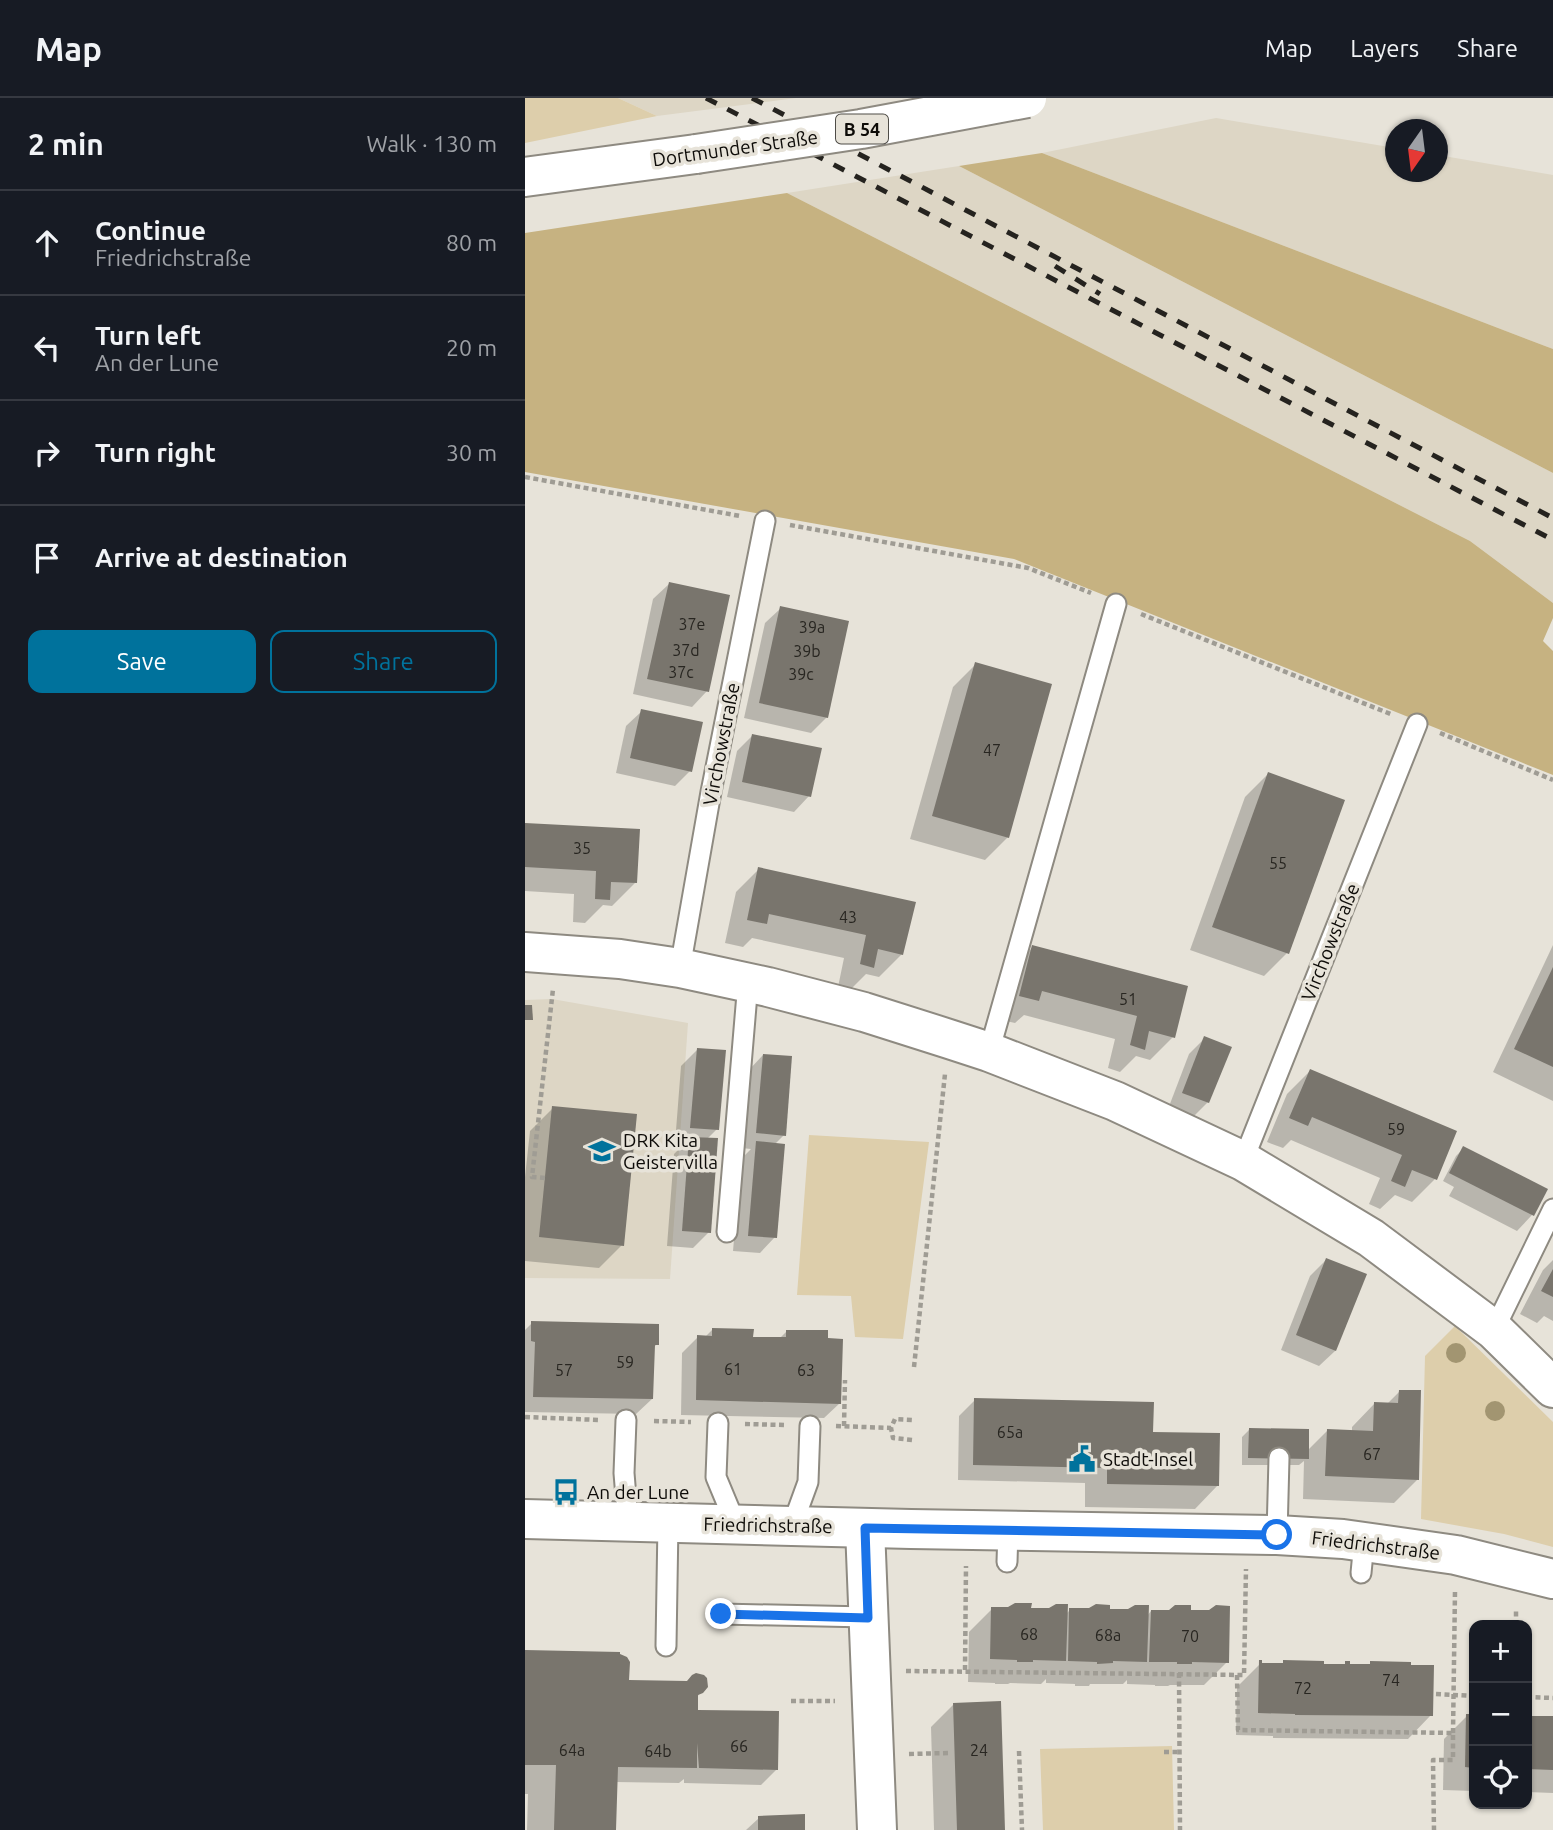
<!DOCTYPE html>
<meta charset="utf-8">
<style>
:root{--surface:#171b24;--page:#20242c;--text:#f1f3f6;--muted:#9ea1a6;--line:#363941;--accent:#00729c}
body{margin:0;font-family:Ubuntu,sans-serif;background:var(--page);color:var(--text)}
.controls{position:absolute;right:21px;bottom:21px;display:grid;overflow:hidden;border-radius:14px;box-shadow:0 2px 5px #0004}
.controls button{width:63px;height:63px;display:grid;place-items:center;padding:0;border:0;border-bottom:2px solid var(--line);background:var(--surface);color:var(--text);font:35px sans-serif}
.compass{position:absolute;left:860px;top:21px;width:63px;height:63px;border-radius:50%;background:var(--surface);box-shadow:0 2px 5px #0004;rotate:194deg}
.stop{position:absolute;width:21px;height:21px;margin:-16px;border:5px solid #1a73e8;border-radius:50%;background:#fff}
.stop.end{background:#1a73e8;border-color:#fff;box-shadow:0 2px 7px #0008}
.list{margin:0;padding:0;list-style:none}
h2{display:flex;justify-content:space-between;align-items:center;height:91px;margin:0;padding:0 28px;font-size:30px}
h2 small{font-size:23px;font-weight:400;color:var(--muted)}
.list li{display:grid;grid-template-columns:46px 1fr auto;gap:21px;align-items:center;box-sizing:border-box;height:105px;padding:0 28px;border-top:2px solid var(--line)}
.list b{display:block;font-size:26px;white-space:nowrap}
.list p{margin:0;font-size:23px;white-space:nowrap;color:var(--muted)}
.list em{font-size:23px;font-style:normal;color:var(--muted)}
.actions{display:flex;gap:14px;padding:21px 28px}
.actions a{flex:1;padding:16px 0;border:2px solid var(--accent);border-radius:14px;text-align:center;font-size:24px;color:var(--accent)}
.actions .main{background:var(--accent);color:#fff}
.icon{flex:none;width:38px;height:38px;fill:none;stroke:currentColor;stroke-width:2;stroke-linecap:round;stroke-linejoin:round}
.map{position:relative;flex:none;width:1028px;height:1732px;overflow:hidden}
header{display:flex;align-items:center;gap:42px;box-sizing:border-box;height:98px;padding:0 35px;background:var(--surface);border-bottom:2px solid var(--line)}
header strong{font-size:33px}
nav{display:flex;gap:38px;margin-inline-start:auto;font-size:24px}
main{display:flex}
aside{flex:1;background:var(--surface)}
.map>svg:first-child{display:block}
</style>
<header>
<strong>Map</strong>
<nav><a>Map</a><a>Layers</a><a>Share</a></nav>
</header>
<main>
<aside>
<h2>2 min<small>Walk · 130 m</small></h2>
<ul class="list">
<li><svg class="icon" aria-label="ahead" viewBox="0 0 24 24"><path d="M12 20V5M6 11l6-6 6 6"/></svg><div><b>Continue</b><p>Friedrichstraße</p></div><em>80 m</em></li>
<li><svg class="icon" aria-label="left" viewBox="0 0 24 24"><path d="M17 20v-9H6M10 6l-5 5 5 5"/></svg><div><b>Turn left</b><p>An der Lune</p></div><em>20 m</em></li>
<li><svg class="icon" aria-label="right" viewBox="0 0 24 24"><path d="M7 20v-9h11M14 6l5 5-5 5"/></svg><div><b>Turn right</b></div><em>30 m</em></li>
<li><svg class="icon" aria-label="arrive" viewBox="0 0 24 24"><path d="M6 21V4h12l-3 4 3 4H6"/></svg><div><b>Arrive at destination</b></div></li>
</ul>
<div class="actions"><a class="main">Save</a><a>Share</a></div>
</aside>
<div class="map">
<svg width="1028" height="1732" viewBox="0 0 1028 1732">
<rect width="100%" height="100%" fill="#e7e3d9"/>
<g fill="#ddd6c5">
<path d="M 93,0 L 271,0 L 132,18 Z"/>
<path d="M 691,20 L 870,50 L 870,74 L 912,74 L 913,57 L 1028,77 L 1028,251 L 517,55 Z"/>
<path d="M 434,68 L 1028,375 L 1028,505 L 945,443 L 262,95 Z"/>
<path d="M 27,901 L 163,925 L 145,1181 L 0,1180 L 0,902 Z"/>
</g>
<g fill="#ddceab">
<path d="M 0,0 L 93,0 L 132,18 L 0,45 Z"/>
<path d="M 284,1037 L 404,1044 L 378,1241 L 330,1239 L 326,1198 L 272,1197 Z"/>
<path d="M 930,1228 L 1028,1324 L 1028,1449 L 979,1436 L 896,1421 L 900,1258 Z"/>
<path d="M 647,1648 L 649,1732 L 518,1732 L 515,1651 Z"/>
</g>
<g fill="#c6b281">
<path d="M 517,55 L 1028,251 L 1028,375 L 434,68 Z"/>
<path d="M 262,95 L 945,443 L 1028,505 L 1028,520 L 1018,543 L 1028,553 L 1028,677 L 489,461 L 0,374 L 0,135 Z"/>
</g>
<g fill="#0003">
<path d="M 144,486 L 182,593 L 167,609 L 108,596 L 128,501 Z"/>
<path d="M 256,510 L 302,619 L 286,635 L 219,620 L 240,525 Z"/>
<path d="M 451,566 L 483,739 L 460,762 L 385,741 L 428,589 Z"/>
<path d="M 117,613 L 165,673 L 150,688 L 91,675 L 101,628 Z"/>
<path d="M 228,637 L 284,698 L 269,714 L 202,699 L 212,653 Z"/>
<path d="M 743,676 L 817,703 L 762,855 L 739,878 L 665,852 L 720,699 Z"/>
<path d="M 0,727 L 110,785 L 87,808 L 78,807 L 60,825 L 48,824 L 49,796 L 0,793 Z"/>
<path d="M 234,771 L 377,856 L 354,879 L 341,876 L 325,892 L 313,889 L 319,860 L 227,840 L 218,849 L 200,845 L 211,794 Z"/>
<path d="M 1028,847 L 1028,1003 L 968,974 Z"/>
<path d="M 508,849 L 648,939 L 625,962 L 611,958 L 595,974 L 583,970 L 590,941 L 499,917 L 490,925 L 472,921 L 485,872 Z"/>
<path d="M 680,940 L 683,1004 L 667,1020 L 643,1011 L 664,956 Z"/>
<path d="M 172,952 L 192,1031 L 182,1041 L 184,1134 L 168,1150 L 142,1148 L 149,1056 L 160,1045 L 150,1045 L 156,968 Z"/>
<path d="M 238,957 L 259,1037 L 249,1047 L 250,1139 L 235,1155 L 208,1153 L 216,1061 L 226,1051 L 216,1050 L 223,973 Z"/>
<path d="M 785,973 L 910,1081 L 887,1104 L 870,1097 L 855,1111 L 844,1106 L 855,1080 L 766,1042 L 758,1050 L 742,1044 L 762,996 Z"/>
<path d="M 28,1010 L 97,1147 L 74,1170 L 0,1163 L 0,1079 L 5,1033 Z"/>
<path d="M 939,1050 L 1007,1117 L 992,1133 L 924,1098 L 929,1089 L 918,1083 L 931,1058 Z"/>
<path d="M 801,1162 L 810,1253 L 794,1268 L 756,1252 L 785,1178 Z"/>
<path d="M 1028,1162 L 1028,1223 L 1019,1218 L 1012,1225 L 995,1216 L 1018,1172 Z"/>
<path d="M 7,1225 L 132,1246 L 128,1250 L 127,1301 L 111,1316 L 0,1314 L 0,1232 Z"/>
<path d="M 187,1232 L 227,1241 L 254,1241 L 262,1233 L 315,1305 L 299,1320 L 156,1317 L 157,1255 L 173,1239 L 180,1239 Z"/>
<path d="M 874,1294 L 892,1382 L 869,1405 L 778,1401 L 779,1363 L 774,1367 L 717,1367 L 717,1339 L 724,1332 L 782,1353 L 802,1333 L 827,1334 L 827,1329 L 850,1305 L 862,1306 Z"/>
<path d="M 450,1302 L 693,1387 L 670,1411 L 560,1409 L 560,1385 L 433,1382 L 434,1318 Z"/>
<path d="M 467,1511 L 504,1511 L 541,1516 L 545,1512 L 583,1513 L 622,1518 L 626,1513 L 664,1514 L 702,1564 L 679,1587 L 645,1587 L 643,1588 L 630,1588 L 630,1587 L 602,1586 L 602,1582 L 598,1586 L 565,1586 L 564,1588 L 550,1588 L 550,1586 L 521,1585 L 521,1581 L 516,1586 L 485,1585 L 483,1586 L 470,1586 L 470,1585 L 443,1584 L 444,1534 Z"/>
<path d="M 0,1554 L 102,1584 L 176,1594 L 172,1599 L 171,1614 L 252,1671 L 236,1687 L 159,1685 L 159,1681 L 154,1685 L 90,1684 L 89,1732 L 2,1732 L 3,1696 L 0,1696 Z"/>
<path d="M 759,1564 L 798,1567 L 843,1568 L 846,1565 L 906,1617 L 883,1641 L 748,1640 L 748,1638 L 711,1637 L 712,1589 L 735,1566 L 756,1567 Z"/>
<path d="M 474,1605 L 478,1732 L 409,1732 L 406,1629 L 429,1606 Z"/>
<path d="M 942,1618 L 949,1618 L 949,1693 L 918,1692 L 919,1641 Z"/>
<path d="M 1002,1619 L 1028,1620 L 1028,1695 L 1002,1694 Z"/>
<path d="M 278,1717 L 279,1732 L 221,1732 L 234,1720 Z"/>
</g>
<g fill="#79756d">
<path d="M 144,484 L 205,497 L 184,594 L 122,581 Z"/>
<path d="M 255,508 L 324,523 L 303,620 L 234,605 Z"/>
<path d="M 450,564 L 527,586 L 484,740 L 407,718 Z"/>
<path d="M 116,611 L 178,624 L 167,674 L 105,660 Z"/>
<path d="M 227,636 L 297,650 L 286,699 L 217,684 Z"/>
<path d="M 743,674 L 820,702 L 764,856 L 687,829 Z"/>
<path d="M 0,725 L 115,731 L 112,785 L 86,784 L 85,802 L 70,801 L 71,773 L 0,769 Z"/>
<path d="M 233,769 L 391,804 L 378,857 L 353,851 L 349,870 L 335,866 L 341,837 L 244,816 L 242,826 L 222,822 Z"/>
<path d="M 507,847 L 663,888 L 650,940 L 624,933 L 620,952 L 605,947 L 612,918 L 517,893 L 514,903 L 494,898 Z"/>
<path d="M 1028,869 L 1028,969 L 989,951 Z"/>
<path d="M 0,907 L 7,907 L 8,922 L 0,922 Z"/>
<path d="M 679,938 L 707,949 L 684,1005 L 657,995 Z"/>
<path d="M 172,950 L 201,952 L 194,1032 L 165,1030 Z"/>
<path d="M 238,956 L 267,958 L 261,1038 L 231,1035 Z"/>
<path d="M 785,971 L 932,1033 L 912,1082 L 887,1072 L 880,1089 L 866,1083 L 877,1057 L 787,1019 L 783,1028 L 764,1020 Z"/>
<path d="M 27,1008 L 112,1016 L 99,1148 L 14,1139 Z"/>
<path d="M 164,1039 L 193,1040 L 186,1135 L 157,1133 Z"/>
<path d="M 231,1043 L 260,1046 L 252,1140 L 223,1138 Z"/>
<path d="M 938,1048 L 1023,1091 L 1009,1118 L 924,1075 Z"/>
<path d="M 801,1160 L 842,1176 L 811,1253 L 771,1237 Z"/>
<path d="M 1028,1171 L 1028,1199 L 1016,1193 Z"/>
<path d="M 6,1223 L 134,1226 L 134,1247 L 130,1247 L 128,1301 L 8,1299 L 10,1244 L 6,1243 Z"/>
<path d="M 187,1230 L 229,1231 L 228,1239 L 261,1239 L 261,1232 L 303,1232 L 303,1240 L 318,1241 L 316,1306 L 171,1302 L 172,1237 L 187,1238 Z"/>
<path d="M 874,1292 L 896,1292 L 894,1382 L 800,1378 L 802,1331 L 848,1333 L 849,1304 L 873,1305 Z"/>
<path d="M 449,1300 L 629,1304 L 628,1334 L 695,1335 L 694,1388 L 582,1386 L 582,1370 L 448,1367 Z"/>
<path d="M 724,1330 L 784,1331 L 784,1361 L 723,1360 Z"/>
<path d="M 490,1505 L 507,1505 L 506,1510 L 524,1510 L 531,1506 L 543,1506 L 541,1563 L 508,1562 L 508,1564 L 492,1564 L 492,1562 L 465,1561 L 466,1509 L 483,1509 Z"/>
<path d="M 571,1506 L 585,1507 L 585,1511 L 603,1511 L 610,1507 L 624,1507 L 622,1564 L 588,1563 L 588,1565 L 572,1566 L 572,1564 L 543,1563 L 544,1510 L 564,1510 Z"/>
<path d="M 650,1507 L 666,1507 L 666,1512 L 684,1512 L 691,1507 L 705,1508 L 704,1565 L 667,1564 L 667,1566 L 652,1566 L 652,1564 L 624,1564 L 626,1512 L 644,1512 Z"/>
<path d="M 0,1552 L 95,1554 L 95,1556 L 102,1559 L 105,1564 L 104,1582 L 162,1583 L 167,1577 L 171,1575 L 179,1577 L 182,1580 L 183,1589 L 178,1595 L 173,1597 L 173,1612 L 254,1613 L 253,1672 L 174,1670 L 172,1645 L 172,1670 L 93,1669 L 91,1732 L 29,1732 L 31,1667 L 0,1667 Z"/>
<path d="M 734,1562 L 737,1562 L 737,1565 L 758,1565 L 758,1562 L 799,1563 L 799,1566 L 820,1566 L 820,1563 L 825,1563 L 825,1566 L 845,1566 L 845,1563 L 886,1564 L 886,1567 L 909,1567 L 908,1618 L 770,1617 L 770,1616 L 733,1615 Z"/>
<path d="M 476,1603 L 480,1732 L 432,1732 L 428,1605 Z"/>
<path d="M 941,1616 L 949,1616 L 949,1670 L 940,1669 Z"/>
<path d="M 1002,1618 L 1028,1618 L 1028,1672 L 1002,1671 Z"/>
<path d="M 280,1716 L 280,1732 L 233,1732 L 233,1718 Z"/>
</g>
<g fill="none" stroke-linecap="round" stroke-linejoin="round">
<defs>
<g id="lane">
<path d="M 155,870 L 186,694 L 240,423"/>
<path d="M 464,954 L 591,506"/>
<path d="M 718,1063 L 892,626"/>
<path d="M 202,1134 L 223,884"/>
<path d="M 969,1232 L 1028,1111"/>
<path d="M 101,1322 L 99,1375 L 103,1424"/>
<path d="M 193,1325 L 191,1379 L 211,1427"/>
<path d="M 267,1428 L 283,1384 L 285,1328"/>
<path d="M 752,1437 L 754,1360"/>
<path d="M 482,1464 L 483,1432"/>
<path d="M 836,1475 L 839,1444"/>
<path d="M 196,1516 L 343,1519"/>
<path d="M 141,1548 L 143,1425"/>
</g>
<g id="street">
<path d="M 0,854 L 95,861 L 155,870 L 243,889 L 339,914 L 424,941 L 464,954 L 590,1003 L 718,1063 L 846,1140 L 969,1232 L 1028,1290"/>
<path d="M 0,1421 L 386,1431 L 752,1437 L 818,1441 L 931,1457 L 1028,1481"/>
<path d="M 340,1430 L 352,1732"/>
</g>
<path id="primary" d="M 0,79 L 171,56"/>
</defs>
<use href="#lane" stroke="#8e8a81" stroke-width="23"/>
<use href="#street" stroke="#8e8a81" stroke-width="42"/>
<use href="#primary" stroke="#8e8a81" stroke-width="42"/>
<g stroke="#9f9c94" stroke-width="4.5" stroke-dasharray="5 3.5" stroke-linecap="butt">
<path d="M 0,379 L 215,418"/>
<path d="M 265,427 L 503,470 L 566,495"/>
<path d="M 616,516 L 868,617"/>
<path d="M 915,635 L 1028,682"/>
<path d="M 20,1080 L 7,1079 L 28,891"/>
<path d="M 389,1269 L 420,976"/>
<path d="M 0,1319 L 75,1322"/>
<path d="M 129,1323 L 166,1324"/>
<path d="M 220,1326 L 260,1327"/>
<path d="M 311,1328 L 366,1330"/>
<path d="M 319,1328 L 320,1282"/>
<path d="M 387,1342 L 368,1340 L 366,1330 L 370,1321 L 388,1322"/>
<path d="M 991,1527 L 991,1511"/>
<path d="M 440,1572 L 441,1468"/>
<path d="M 381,1573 L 719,1577 L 721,1471"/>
<path d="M 654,1575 L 655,1732"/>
<path d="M 712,1577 L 713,1632 L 928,1635 L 928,1662 L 908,1662 L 909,1732"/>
<path d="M 911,1596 L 949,1598"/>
<path d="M 1002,1599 L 1028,1600"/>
<path d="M 266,1603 L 310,1603"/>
<path d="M 928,1635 L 930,1493"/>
<path d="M 494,1653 L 497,1732"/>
<path d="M 639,1654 L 655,1654"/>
<path d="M 384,1656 L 424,1655"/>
</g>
<use href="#lane" stroke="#fff" stroke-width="19"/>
<use href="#street" stroke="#fff" stroke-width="38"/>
<use href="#primary" stroke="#fff" stroke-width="38"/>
<g stroke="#25231f" stroke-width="5" stroke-dasharray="12 12" stroke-linecap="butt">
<path d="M 181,0 L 1028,442"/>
<path d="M 227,0 L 1028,420"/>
<path d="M 530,168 L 575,196"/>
</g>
<defs>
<path id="primary-bridge" d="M 171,56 L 336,31 L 502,0"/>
</defs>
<use href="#primary-bridge" stroke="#8e8a81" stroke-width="42" stroke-linecap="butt"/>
<use href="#primary-bridge" stroke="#fff" stroke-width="38"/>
</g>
<g fill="#a29571">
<circle cx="931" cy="1255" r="10"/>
<circle cx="970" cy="1313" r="10"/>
</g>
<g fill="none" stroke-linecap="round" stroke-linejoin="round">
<path stroke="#1a73e8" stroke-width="9" d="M 196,1516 L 343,1520 L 340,1430 L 752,1437"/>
</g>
<defs>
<symbol id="school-bare" viewBox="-9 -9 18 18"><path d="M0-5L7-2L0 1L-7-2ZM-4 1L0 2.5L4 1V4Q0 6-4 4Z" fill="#00729c" stroke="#e7e3d9" stroke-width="2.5" paint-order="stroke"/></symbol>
<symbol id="civic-bare" viewBox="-9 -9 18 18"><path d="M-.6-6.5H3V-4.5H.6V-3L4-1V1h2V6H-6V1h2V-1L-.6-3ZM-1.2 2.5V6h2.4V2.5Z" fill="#00729c" stroke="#e7e3d9" stroke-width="2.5" paint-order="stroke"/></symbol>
<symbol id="bus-bare" viewBox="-9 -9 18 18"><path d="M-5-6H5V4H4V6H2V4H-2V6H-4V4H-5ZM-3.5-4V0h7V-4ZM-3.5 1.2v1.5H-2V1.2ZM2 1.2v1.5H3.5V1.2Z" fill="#00729c" stroke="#e7e3d9" stroke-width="2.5" paint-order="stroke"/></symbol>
</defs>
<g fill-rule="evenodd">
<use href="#school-bare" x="58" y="1034" width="38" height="38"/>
<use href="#civic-bare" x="538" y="1342" width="38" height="38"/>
<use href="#bus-bare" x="22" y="1375" width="38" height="38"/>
</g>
<g text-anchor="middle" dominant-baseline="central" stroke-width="7" stroke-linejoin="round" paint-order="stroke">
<g font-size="16" fill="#282621">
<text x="167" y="526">37e</text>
<text x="287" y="529">39a</text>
<text x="161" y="552">37d</text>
<text x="282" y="553">39b</text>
<text x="156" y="574">37c</text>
<text x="276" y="576">39c</text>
<text x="467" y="652">47</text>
<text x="57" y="750">35</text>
<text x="753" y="765">55</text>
<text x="323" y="819">43</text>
<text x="603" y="901">51</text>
<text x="871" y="1031">59</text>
<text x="100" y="1264">59</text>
<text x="208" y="1271">61</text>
<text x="39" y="1272">57</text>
<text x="281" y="1272">63</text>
<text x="485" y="1334">65a</text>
<text x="847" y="1356">67</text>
<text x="504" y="1536">68</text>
<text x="583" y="1537">68a</text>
<text x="665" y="1538">70</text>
<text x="866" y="1582">74</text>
<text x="778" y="1590">72</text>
<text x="214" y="1648">66</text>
<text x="47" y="1652">64a</text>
<text x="454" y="1652">24</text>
<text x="133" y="1653">64b</text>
</g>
<rect fill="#e7e3d9" stroke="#4e4c47" stroke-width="2" x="311" y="16.5" width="52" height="29" rx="5"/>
<g font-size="18" font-weight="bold" fill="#0d0b08">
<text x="337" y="31">B 54</text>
</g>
<g font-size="19" fill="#0d0b08" stroke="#e7e3d9">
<text transform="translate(210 50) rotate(-8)">Dortmunder Straße</text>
<text transform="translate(196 646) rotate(-79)">Virchowstraße</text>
<text transform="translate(805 844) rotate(-68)">Virchowstraße</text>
<text transform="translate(243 1427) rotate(1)">Friedrichstraße</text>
<text transform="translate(851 1447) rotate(7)">Friedrichstraße</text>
</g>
<g font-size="19" fill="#0d0b08" stroke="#e7e3d9" text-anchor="start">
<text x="98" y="1042">DRK Kita<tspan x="98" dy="22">Geistervilla</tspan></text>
<text x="578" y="1361">Stadt-Insel</text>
<text x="62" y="1394">An der Lune</text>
</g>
</g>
</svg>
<div class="controls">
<button>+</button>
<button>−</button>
<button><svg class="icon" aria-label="locate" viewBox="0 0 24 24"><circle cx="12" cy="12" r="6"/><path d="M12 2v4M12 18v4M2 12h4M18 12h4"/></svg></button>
</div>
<svg class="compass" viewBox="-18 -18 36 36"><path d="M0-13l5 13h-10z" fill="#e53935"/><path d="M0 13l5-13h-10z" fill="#9ea1a6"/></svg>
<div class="stop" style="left:752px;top:1437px"></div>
<div class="stop end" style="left:196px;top:1516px"></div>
</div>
</main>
